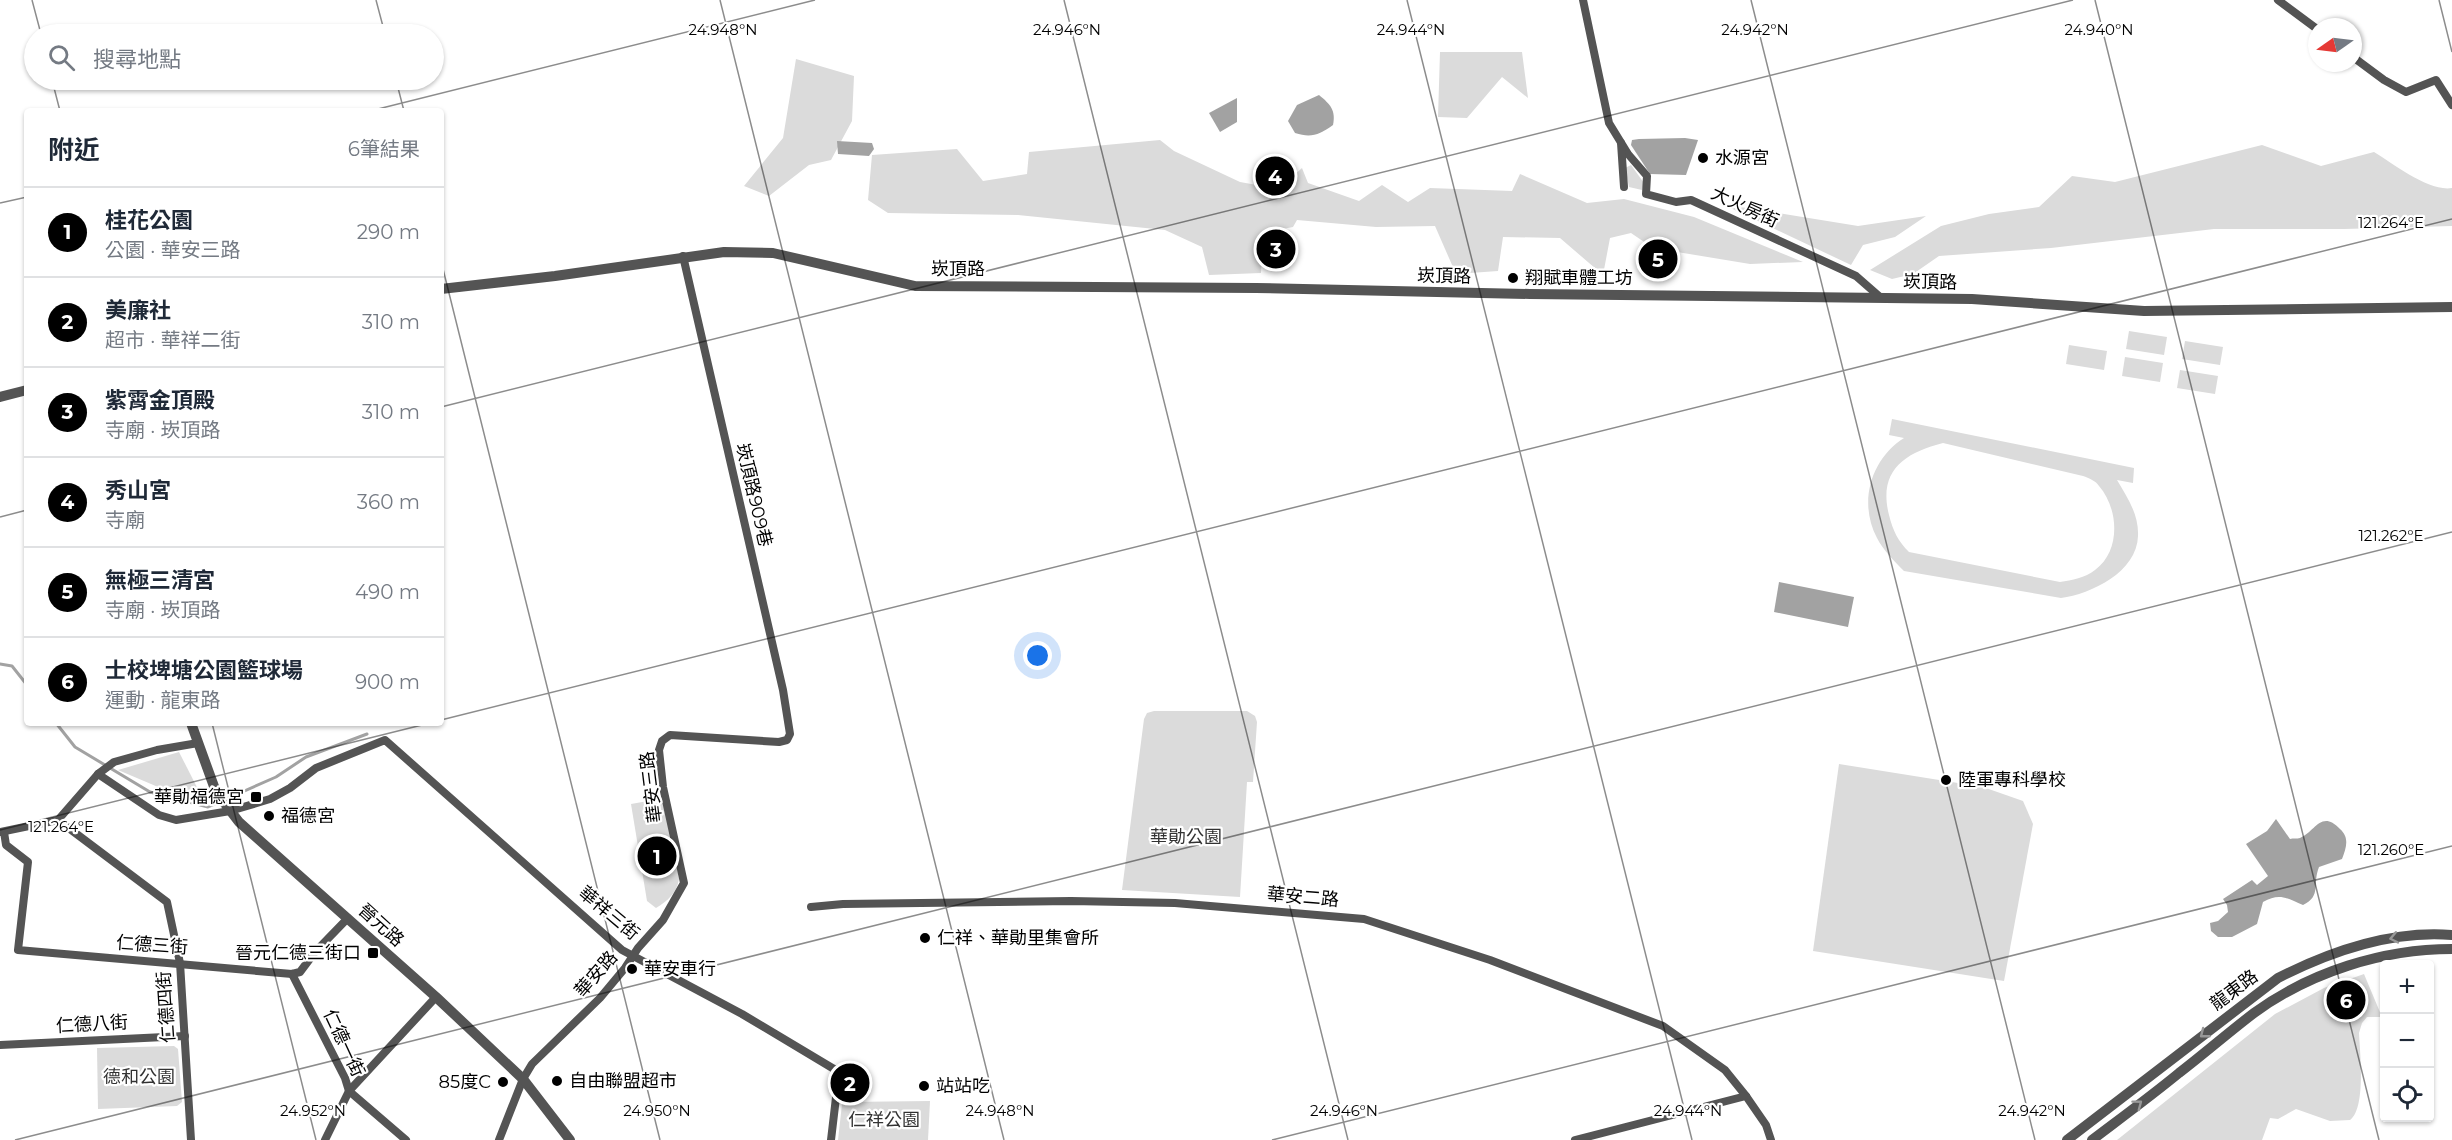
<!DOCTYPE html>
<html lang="zh-TW">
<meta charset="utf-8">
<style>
:root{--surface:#fff;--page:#f2f2f3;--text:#1f2937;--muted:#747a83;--line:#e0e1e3;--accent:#000}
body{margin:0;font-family:Montserrat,"Noto Sans TC",sans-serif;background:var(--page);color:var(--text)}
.controls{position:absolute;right:18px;bottom:18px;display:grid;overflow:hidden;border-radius:6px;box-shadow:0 2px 4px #0004}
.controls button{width:54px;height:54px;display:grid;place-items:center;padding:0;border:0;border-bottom:2px solid var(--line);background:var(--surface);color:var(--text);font:30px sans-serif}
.compass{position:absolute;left:2308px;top:18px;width:54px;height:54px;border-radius:50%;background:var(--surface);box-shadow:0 2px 4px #0004;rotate:256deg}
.you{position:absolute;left:1038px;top:656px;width:21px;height:21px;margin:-15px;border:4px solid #fff;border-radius:50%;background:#1a73e8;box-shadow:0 0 0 9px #1a73e833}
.badge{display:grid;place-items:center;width:39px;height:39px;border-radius:50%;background:var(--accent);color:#fff;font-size:20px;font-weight:700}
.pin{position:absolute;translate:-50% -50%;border:3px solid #fff;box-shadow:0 2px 6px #0006}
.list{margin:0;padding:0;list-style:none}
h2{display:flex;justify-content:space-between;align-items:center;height:78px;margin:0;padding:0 24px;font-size:26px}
h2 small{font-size:20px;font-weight:400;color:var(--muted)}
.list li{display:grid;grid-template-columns:39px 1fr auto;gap:18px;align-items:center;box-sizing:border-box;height:90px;padding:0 24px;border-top:2px solid var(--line)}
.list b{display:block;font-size:22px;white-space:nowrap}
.list p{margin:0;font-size:20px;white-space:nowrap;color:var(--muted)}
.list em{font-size:20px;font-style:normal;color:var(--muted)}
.icon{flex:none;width:33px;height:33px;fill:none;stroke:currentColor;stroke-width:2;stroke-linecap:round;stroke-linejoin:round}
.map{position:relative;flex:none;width:2452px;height:1140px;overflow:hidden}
.search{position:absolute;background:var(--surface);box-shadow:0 2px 4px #0004;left:24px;top:24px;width:420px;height:66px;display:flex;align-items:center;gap:15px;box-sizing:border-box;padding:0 21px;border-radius:33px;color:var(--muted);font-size:22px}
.panel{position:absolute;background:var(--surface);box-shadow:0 2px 4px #0004;left:24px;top:108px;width:420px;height:618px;border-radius:6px}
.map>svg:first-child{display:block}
</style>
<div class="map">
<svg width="2452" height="1140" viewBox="0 0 2452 1140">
<rect width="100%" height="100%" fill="#fff"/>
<g fill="#dbdbdb" fill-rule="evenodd">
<path d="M 1440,52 L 1522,52 L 1528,98 L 1502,77 L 1467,118 L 1438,117 Z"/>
<path d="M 796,59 L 854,76 L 852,121 L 831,160 L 809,165 L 769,196 L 744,186 L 783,138 Z"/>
<path d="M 1160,140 L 1174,151 L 1240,182 L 1279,189 L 1302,168 L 1308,183 L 1359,201 L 1382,185 L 1408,202 L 1430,188 L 1512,191 L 1520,174 L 1587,203 L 1624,199 L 1694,217 L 1803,262 L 1750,264 L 1653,248 L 1631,233 L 1610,238 L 1603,275 L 1560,238 L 1503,237 L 1498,271 L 1456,274 L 1435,226 L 1376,227 L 1297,220 L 1293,227 L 1263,233 L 1261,273 L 1209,275 L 1202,247 L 1165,230 L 1018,215 L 888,213 L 868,200 L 872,155 L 957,149 L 983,181 L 1027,174 L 1029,152 Z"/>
<path d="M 2262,145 L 2321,166 L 2374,152 C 2394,164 2429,192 2452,188 L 2452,226 L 2344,229 L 2214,229 L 2051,248 L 1939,256 L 1913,274 L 1892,279 L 1870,270 L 1941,226 L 1989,214 L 2039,207 L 2072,176 L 2115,182 Z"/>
<path d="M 1631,165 L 1644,183 L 1642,190 L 1629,187 L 1625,168 Z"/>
<path d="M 1722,204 L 1858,226 L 1926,216 L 1895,237 L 1863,245 L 1851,265 Z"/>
<path d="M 2129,331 L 2167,337 L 2164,355 L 2126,349 Z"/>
<path d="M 2185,341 L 2223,347 L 2220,365 L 2182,359 Z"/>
<path d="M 2069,345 L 2107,351 L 2104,370 L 2066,364 Z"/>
<path d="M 2125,357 L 2163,363 L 2160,382 L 2122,376 Z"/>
<path d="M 2180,370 L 2218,376 L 2215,394 L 2177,388 Z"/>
<path d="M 1892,419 L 2134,468 L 2133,483 L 2117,480 C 2127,497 2139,514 2138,536 C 2137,572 2091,594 2061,598 L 1904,571 C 1894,561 1883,550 1877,538 C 1858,502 1871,459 1904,438 L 1889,435 ZM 1943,443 L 2083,476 C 2089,478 2096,481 2099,486 C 2119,509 2121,551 2095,570 C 2085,578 2072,580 2060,582 L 1909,552 C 1898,541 1893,531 1889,515 C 1878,472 1903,453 1943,443 Z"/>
<path d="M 1154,711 L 1247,711 L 1255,716 L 1257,722 L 1253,782 L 1247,782 L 1240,897 L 1122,890 L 1144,719 L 1147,713 Z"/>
<path d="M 179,752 L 204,801 L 184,798 L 118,770 Z"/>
<path d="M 1839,764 L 1983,787 L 2023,801 L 2033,824 L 2004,981 L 1813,951 Z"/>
<path d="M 665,798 L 679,879 C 677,892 668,901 656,908 L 647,901 L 631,804 Z"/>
<path d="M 2364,974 L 2382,1017 L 2367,1017 L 2362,1023 L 2359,1033 C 2360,1053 2366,1108 2350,1120 L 2330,1121 L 2296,1109 L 2278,1119 L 2270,1118 L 2262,1140 L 2117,1140 L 2275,1014 L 2324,988 Z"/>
<path d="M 174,1046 L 178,1049 L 182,1102 L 177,1106 L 98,1109 L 97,1048 Z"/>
<path d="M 930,1101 L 928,1140 L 838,1140 L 842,1104 L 846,1102 Z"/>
</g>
<g fill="#a2a2a2">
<path d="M 1319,95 C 1330,104 1336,110 1333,125 C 1319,135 1311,138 1295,133 L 1288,121 L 1297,105 Z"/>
<path d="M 1237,98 L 1237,122 L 1220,132 L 1209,113 Z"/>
<path d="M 1685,138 L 1698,140 L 1686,175 L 1650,174 L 1631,145 L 1632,140 L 1639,139 Z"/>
<path d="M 837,141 L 872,143 L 874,149 L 869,156 L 838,154 Z"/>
<path d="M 1779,582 L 1854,597 L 1848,627 L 1774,612 Z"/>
<path d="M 2276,819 L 2290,839 C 2293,838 2297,839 2300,838 C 2315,832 2321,809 2340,829 C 2350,838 2346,848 2342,859 L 2319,867 C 2312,884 2322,896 2303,905 C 2288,899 2280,892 2263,902 L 2257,924 L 2232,937 L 2218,937 L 2211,931 L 2210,923 L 2218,921 L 2228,912 L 2227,905 L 2223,899 L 2252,880 L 2257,885 L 2268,876 L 2246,844 L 2267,831 Z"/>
</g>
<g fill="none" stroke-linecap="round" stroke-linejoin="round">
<g stroke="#a2a2a2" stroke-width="3">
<path d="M 0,664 L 12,666 L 27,685"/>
<path d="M 56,723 L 75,747 L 150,792 L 208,807 L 276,777 L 306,757 L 367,734"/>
</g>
<g stroke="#545454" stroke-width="8">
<path d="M 1583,0 L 1609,123 L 1628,154 L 1647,176 L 1646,194 L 1676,202 L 1691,200 L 1856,276 L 1880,297"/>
<path d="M 2278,0 L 2317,29"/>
<path d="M 2353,57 L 2384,80 L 2406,92 L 2436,80 L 2452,105"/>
<path d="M 1621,143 L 1624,187"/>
<path d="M 98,774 L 159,815 L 176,820 L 230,811 L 270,799 L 290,788 L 316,768 L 385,740 L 622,950 L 742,1014 L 839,1072 L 831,1140"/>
<path d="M 58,820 L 167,902 L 180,963 L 191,1140"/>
<path d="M 0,832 L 58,820 L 98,774 L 114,762 L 157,750 L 198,743"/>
<path d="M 4,832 L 6,845 L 28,862 L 18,950 L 292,974 L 300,972 L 315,952 L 348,918"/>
<path d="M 811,907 L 843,904 L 1071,901 L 1175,903 L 1364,919 L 1490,960 L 1663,1026 L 1725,1070 L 1746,1096"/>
<path d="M 292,974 L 345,1078 L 349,1091 L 406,1140"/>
<path d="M 0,1045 L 185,1036"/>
<path d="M 325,1140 L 349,1091 L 436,997"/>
<path d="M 499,1140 L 523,1079 L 532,1064 L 600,998 L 625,968 L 638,948 L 663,920 L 684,883 L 663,787 L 659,750 L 662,741 L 670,735 L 779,742 L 787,740 L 790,734 L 783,690 L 683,256"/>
<path d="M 1575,1140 L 1746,1096 L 1766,1125 L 1771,1140"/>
</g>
<g stroke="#545454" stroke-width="10">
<path d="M 441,289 L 555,276 L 724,252 L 773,253 L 915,286 L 1256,288 L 1530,294 L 1972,299 L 2144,311 L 2452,307"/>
<path d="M 0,397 L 27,390"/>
<path d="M 191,723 L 216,792 L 239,822 L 436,997 L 523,1079 L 570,1140"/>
<path d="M 2067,1140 L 2278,978 C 2331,951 2392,930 2452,935"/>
<path d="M 2092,1140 C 2121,1118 2151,1096 2179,1073 C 2205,1053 2229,1032 2254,1013 C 2310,972 2383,949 2452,949"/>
</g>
</g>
<defs><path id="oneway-chevron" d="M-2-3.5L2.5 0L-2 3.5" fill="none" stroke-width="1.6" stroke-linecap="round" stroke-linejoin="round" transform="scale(1.5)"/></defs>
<g stroke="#989898">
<use href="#oneway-chevron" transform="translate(2394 938) rotate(168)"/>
<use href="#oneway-chevron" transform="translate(2204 1034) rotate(142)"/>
<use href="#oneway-chevron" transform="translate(2138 1104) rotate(-37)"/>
</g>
<path fill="none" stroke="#000" stroke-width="1.5" stroke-opacity="0.45" d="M 32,0 L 41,34M 376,0 L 385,34M 720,0 L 1004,1140M 1064,0 L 1348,1140M 1407,0 L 1692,1140M 1751,0 L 2035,1140M 2095,0 L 2379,1140M 2439,0 L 2452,52M 52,80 L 60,111M 396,80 L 404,111M 370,111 L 815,0M 0,203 L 27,197M 441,261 L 660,1140M 441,407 L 2073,0M 0,517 L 27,510M 441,720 L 2452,219M 212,723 L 316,1140M 0,830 L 430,723M 15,1140 L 2452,532M 1272,1140 L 2452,846"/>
<g fill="#000" stroke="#fff" stroke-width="2">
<circle cx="1703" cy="158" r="6"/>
<circle cx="1513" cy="278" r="6"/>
<circle cx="1946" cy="780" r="6"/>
<rect x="250" y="791" width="12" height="12" rx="3"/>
<circle cx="269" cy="816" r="6"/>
<circle cx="925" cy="938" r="6"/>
<rect x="367" y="947" width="12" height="12" rx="3"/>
<circle cx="632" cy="969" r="6"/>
<circle cx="557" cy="1081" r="6"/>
<circle cx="503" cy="1082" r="6"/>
<circle cx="924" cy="1086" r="6"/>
</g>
<g text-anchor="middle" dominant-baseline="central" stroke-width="4.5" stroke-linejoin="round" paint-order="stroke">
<g font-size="18" fill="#000" stroke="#fff" text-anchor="start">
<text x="1715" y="158">水源宮</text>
<text x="1525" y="278">翔賦車體工坊</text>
<text x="1958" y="780">陸軍專科學校</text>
<text x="244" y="797" text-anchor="end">華勛福德宮</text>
<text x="281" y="816">福德宮</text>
<text x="937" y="938">仁祥、華勛里集會所</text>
<text x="361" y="953" text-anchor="end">晉元仁德三街口</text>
<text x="644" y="969">華安車行</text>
<text x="569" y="1081">自由聯盟超市</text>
<text x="491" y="1082" text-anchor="end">85度C</text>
<text x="936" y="1086">站站吃</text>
</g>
<g font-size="18" fill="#000" stroke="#fff">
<text transform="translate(1745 207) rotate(25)">大火房街</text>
<text x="958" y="269">崁頂路</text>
<text transform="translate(1444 276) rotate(1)">崁頂路</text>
<text transform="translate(1930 282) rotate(1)">崁頂路</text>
<text transform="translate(754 495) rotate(77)">崁頂路909巷</text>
<text transform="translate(651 787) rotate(-97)">華安三路</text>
<text transform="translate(1303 897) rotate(5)">華安二路</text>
<text transform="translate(609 913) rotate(40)">華祥三街</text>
<text transform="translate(381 925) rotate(42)">晉元路</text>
<text transform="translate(152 945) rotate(4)">仁德三街</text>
<text transform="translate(596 974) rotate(-49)">華安路</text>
<text transform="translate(2234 990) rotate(-37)">龍東路</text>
<text transform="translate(166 1007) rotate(-94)">仁德四街</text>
<text transform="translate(92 1024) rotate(-3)">仁德八街</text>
<text transform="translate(344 1043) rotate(65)">仁德一街</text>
</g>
<g font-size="18" fill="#323232" stroke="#fff">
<text x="1186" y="837">華勛公園</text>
<text x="139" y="1077">德和公園</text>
<text x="884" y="1120">仁祥公園</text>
</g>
</g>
<g font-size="15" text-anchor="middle" fill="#000" stroke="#fff" stroke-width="4.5" stroke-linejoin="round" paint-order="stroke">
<text x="1755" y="35">24.942°N</text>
<text x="723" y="35">24.948°N</text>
<text x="1067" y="35">24.946°N</text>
<text x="1411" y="35">24.944°N</text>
<text x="2099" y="35">24.940°N</text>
<text x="2391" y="228">121.264°E</text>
<text x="2391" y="541">121.262°E</text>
<text x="61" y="832">121.264°E</text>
<text x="2391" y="855">121.260°E</text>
<text x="313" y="1116">24.952°N</text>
<text x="657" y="1116">24.950°N</text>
<text x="1000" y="1116">24.948°N</text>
<text x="1344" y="1116">24.946°N</text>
<text x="1688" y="1116">24.944°N</text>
<text x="2032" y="1116">24.942°N</text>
</g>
</svg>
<div class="controls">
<button>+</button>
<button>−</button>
<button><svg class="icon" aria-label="locate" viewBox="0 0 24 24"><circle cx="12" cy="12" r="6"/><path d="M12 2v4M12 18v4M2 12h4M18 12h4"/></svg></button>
</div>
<svg class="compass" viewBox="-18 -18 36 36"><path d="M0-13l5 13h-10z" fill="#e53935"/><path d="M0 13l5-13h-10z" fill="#747a83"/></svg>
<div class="you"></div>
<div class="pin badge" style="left:657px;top:856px">1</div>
<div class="pin badge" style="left:850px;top:1083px">2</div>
<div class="pin badge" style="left:1276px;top:249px">3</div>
<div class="pin badge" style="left:1275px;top:176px">4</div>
<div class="pin badge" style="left:1658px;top:259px">5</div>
<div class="pin badge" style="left:2346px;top:1000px">6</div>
<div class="search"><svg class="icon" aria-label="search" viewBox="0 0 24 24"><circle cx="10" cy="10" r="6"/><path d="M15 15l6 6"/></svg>搜尋地點</div>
<section class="panel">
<h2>附近<small>6筆結果</small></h2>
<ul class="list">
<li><span class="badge">1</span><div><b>桂花公園</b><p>公園 · 華安三路</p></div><em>290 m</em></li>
<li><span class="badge">2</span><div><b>美廉社</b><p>超市 · 華祥二街</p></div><em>310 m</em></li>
<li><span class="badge">3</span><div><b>紫霄金頂殿</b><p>寺廟 · 崁頂路</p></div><em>310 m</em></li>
<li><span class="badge">4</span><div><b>秀山宮</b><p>寺廟</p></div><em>360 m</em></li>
<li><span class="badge">5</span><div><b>無極三清宮</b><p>寺廟 · 崁頂路</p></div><em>490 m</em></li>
<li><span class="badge">6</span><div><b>士校埤塘公園籃球場</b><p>運動 · 龍東路</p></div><em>900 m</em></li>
</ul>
</section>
</div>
